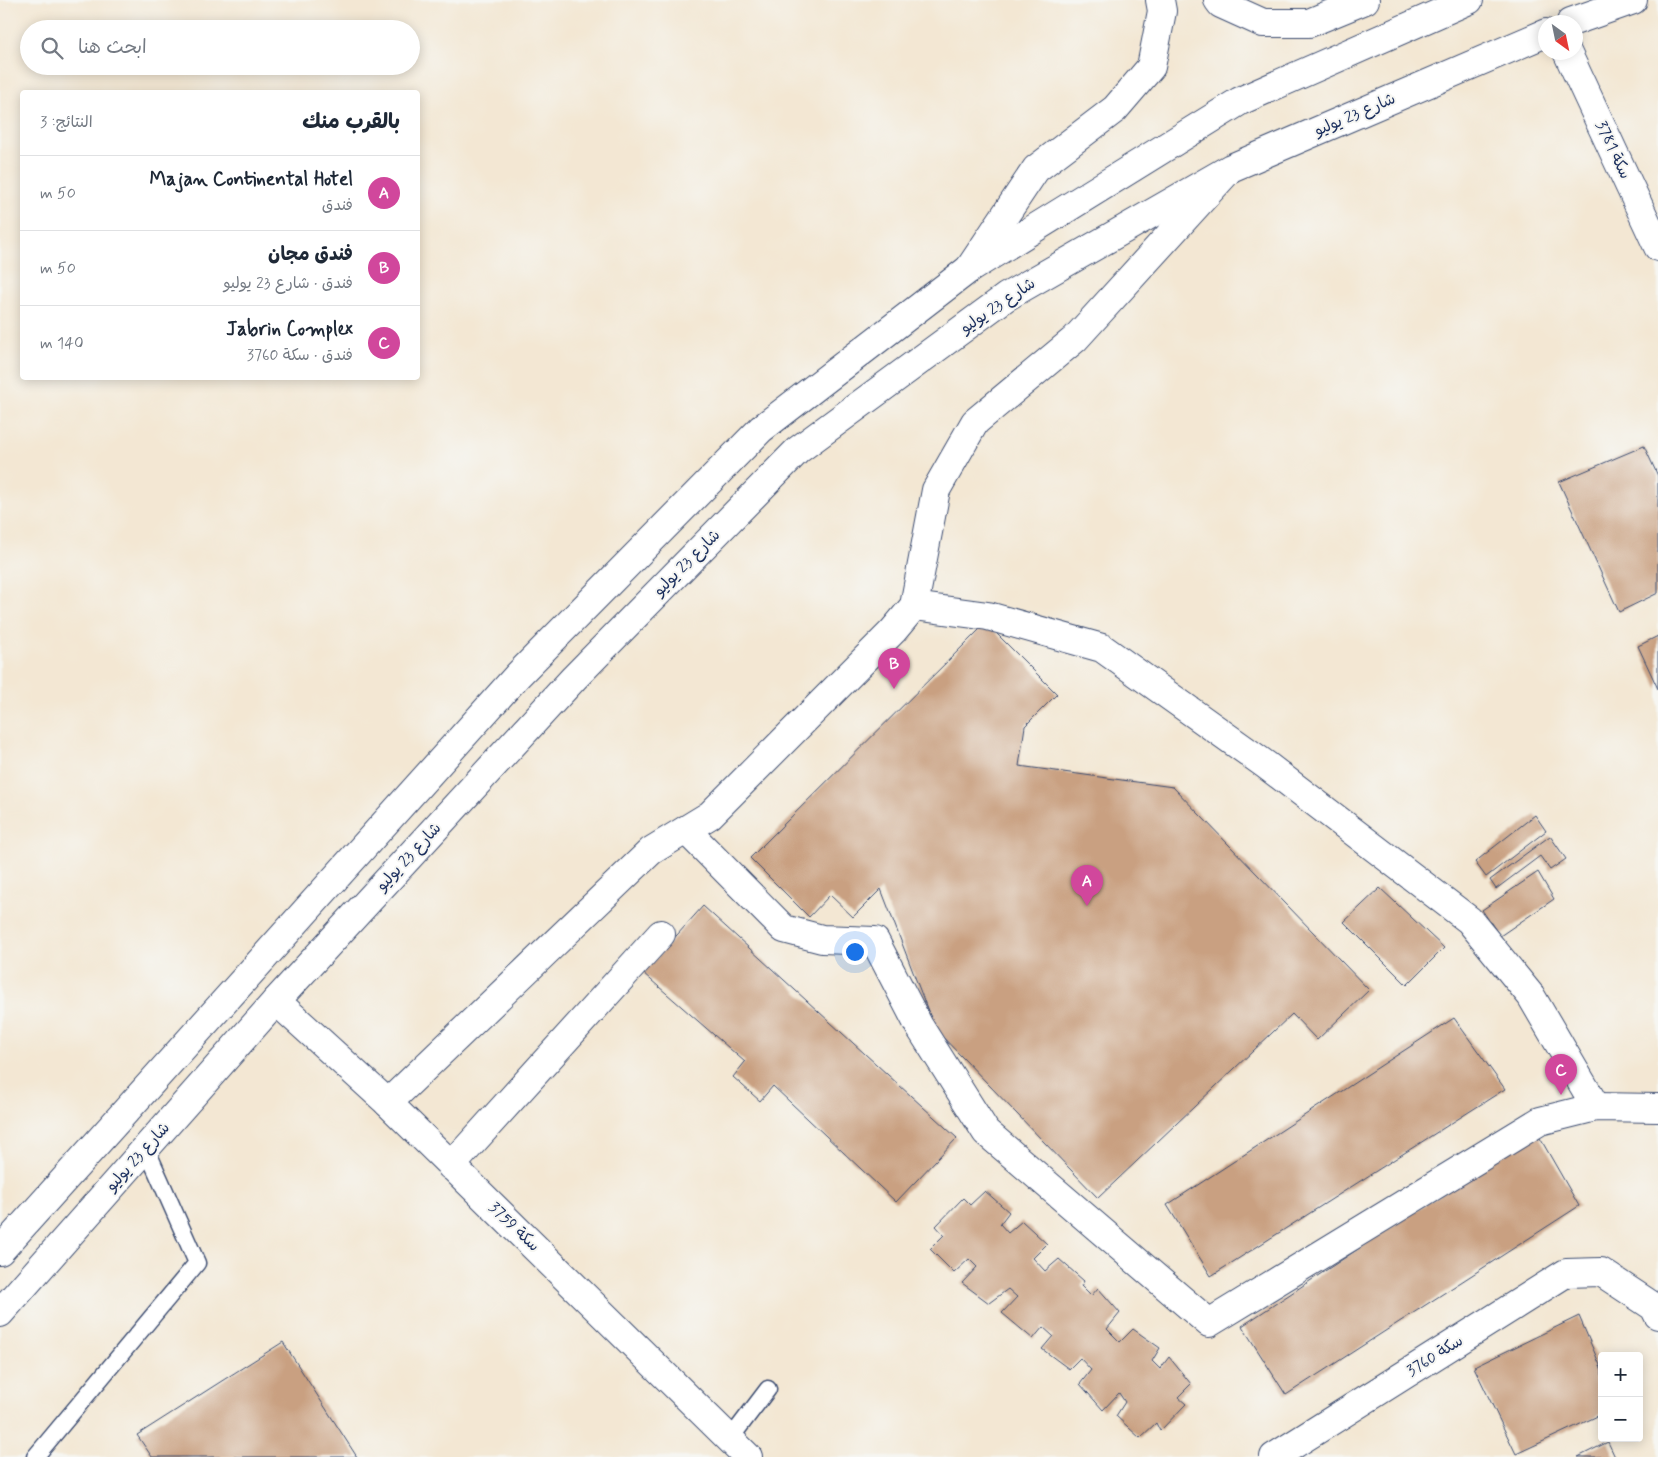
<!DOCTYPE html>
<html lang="ar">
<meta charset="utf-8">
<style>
:root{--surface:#fff;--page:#f6f6f7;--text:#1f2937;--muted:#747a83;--line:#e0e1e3;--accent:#1a73e8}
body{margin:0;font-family:Mynerve,"Playpen Sans Arabic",sans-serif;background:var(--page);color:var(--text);direction:rtl}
.controls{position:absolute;right:15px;bottom:15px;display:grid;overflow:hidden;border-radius:5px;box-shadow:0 2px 12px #0003}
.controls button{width:45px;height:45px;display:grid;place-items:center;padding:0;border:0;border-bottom:1px solid var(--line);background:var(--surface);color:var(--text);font:25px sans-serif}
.compass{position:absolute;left:1538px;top:15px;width:45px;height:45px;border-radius:50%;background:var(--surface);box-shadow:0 2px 12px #0003;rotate:147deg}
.you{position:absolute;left:854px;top:951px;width:18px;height:18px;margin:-12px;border:4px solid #fff;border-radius:50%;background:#1a73e8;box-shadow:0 0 0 8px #1a73e833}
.badge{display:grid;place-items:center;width:32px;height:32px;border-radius:50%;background:var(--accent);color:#fff;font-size:16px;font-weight:700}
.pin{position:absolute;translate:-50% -41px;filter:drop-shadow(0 1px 2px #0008)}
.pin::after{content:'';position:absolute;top:26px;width:18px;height:15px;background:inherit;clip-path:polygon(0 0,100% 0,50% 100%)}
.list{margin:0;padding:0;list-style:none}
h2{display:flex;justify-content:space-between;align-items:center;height:65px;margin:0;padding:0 20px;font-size:21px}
h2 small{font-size:16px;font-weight:400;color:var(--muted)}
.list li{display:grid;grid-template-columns:32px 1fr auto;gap:15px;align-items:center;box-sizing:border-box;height:75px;padding:0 20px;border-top:1px solid var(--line)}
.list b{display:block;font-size:19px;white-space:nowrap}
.list p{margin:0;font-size:16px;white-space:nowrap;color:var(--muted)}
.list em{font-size:16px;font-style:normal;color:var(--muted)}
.icon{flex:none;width:28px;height:28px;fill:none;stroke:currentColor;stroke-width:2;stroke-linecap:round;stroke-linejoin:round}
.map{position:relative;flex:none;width:1658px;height:1457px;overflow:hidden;direction:ltr}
.search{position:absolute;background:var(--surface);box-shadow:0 2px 12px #0003;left:20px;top:20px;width:400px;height:55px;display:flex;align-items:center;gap:12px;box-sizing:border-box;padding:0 18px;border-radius:28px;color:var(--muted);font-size:19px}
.panel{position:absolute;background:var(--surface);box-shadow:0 2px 12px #0003;left:20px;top:90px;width:400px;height:290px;border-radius:5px;direction:rtl}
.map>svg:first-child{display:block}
</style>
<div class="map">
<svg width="1658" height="1457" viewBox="0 0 1658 1457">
<rect width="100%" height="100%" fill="#f6f6f2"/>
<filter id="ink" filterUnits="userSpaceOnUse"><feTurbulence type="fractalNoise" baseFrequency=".02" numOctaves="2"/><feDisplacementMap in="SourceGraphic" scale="10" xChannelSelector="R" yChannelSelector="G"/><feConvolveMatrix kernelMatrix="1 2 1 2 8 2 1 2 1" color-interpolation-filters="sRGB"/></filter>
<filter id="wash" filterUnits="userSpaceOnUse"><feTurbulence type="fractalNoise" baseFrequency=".0096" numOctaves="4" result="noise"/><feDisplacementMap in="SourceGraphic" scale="20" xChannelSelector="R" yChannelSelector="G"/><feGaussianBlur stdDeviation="1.12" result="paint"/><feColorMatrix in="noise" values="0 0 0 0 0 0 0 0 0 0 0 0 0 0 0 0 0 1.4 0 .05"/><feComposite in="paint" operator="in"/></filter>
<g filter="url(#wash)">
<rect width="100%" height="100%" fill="#f3e7d3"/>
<g id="blocks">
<g fill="#c9a081">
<path d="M 1644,446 L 1658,476 L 1658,593 L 1619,612 L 1559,482 Z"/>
<path d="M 986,623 L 1057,694 L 1025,726 L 1019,766 L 1173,787 L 1369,990 L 1317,1040 L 1292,1014 L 1098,1198 L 935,1029 L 881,889 L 853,917 L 830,895 L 809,917 L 750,858 Z"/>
<path d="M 1658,636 L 1658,689 L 1638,646 Z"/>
<path d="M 1535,815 L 1546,831 L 1486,877 L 1475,862 Z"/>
<path d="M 1550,836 L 1566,859 L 1550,870 L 1540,856 L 1496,889 L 1490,880 Z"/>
<path d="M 1538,872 L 1554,899 L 1500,936 L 1482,910 Z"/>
<path d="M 1380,888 L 1444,948 L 1407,985 L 1344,922 Z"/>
<path d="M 703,906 L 957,1138 L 896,1202 L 773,1086 L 760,1101 L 733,1077 L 745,1062 L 643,973 Z"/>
<path d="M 1454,1018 L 1505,1089 L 1211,1276 L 1167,1205 Z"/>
<path d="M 1536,1131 L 1579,1206 L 1286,1395 L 1242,1326 Z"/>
<path d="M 985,1191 L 1009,1212 L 1000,1224 L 1008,1233 L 1022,1221 L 1047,1244 L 1033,1258 L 1045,1271 L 1059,1259 L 1084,1281 L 1081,1286 L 1091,1296 L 1098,1288 L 1120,1313 L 1107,1329 L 1120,1342 L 1133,1329 L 1160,1348 L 1152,1361 L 1160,1369 L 1169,1357 L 1191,1384 L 1178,1397 L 1186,1404 L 1160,1431 L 1156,1423 L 1140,1438 L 1116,1416 L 1125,1402 L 1119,1393 L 1103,1410 L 1080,1384 L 1091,1370 L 1080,1358 L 1069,1369 L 1042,1349 L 1053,1336 L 1043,1327 L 1033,1339 L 1002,1313 L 1017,1297 L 1008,1289 L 989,1303 L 962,1283 L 977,1267 L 969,1259 L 954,1273 L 930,1249 L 944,1235 L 936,1226 L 963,1198 L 970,1205 Z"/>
<path d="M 1579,1316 L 1602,1370 L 1602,1414 L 1516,1454 L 1474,1367 Z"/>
<path d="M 283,1342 L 357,1457 L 152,1457 L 137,1435 Z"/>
<path d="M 1608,1442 L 1615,1457 L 1578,1457 Z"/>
</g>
</g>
</g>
<g filter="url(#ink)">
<use href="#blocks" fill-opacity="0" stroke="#3b4b70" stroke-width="1"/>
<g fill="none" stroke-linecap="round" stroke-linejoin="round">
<defs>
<g id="service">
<path d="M 730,1439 L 768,1389"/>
<path d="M 35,1457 L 197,1263 L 146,1148"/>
</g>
<g id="minor">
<path d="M 1218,0 L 1221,4 L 1263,23 L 1309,23 L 1365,0"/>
<path d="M 969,269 L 1036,169 L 1115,109 L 1151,67 L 1162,11 L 1160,0"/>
<path d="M 914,606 L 988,616 L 1102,648 L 1266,765 L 1469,920 L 1531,996 L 1596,1107"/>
<path d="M 686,830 L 784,929 L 822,939 L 875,941 L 919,1026 L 986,1132 L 1209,1323 L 1540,1121 L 1596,1107 L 1658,1108"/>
<path d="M 276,1001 L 388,1103 L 748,1457"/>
<path d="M 388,1103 L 651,851 L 710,815 L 893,631 L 914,606 L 936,490 L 975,422 L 1075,339 L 1226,173"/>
<path d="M 451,1166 L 661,934"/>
<path d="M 1274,1457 L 1566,1273 L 1601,1272 L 1654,1307 L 1658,1315"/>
</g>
<path id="tertiary" d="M 1567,52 L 1658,247"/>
<g id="primary">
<path d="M 1571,22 L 1633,0"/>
<path d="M 0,1251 L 518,675 L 761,429 L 969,269 L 1240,101 L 1469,0"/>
<path d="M 0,1313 L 276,1001 L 574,678 L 798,450 L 1006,297 L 1231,168 L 1546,33"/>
</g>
</defs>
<use href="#service" stroke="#3b4b70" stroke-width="19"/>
<use href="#minor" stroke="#3b4b70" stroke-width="30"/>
<use href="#tertiary" stroke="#3b4b70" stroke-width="30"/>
<use href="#primary" stroke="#3b4b70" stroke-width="30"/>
<use href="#service" stroke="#fff" stroke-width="16"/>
<use href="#minor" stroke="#fff" stroke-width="28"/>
<use href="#tertiary" stroke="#fff" stroke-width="28"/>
<use href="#primary" stroke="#fff" stroke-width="28"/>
</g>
</g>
<g text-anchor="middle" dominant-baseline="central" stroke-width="4" stroke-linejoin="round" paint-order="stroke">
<g font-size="16" fill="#1b2f5e" stroke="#f6f6f2">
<text transform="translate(1355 115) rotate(-23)">شارع 23 يوليو</text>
<text transform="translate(1613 150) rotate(65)">سكة 3781</text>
<text transform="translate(998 306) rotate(-34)">شارع 23 يوليو</text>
<text transform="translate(687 563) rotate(-45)">شارع 23 يوليو</text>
<text transform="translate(409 857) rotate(-47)">شارع 23 يوليو</text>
<text transform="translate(138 1157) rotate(-48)">شارع 23 يوليو</text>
<text transform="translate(514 1227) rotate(44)">سكة 3759</text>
<text transform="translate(1435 1356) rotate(-32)">سكة 3760</text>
</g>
</g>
</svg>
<div class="controls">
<button>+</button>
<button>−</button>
</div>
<svg class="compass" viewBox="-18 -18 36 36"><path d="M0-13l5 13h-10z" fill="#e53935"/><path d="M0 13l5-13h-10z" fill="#747a83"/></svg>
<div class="you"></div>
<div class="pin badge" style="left:1087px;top:906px;background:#d1479c">A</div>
<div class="pin badge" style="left:894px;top:689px;background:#d1479c">B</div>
<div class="pin badge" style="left:1561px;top:1095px;background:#d1479c">C</div>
<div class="search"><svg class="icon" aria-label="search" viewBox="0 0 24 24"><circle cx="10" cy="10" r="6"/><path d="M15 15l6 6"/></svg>ابحث هنا</div>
<section class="panel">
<h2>بالقرب منك<small>النتائج: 3</small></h2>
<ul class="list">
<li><span class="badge" style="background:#d1479c">A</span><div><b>Majan Continental Hotel</b><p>فندق</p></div><em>50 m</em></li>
<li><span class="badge" style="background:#d1479c">B</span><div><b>فندق مجان</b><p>فندق · شارع 23 يوليو</p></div><em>50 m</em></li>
<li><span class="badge" style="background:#d1479c">C</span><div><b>Jabrin Complex</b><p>فندق · سكة 3760</p></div><em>140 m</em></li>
</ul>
</section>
</div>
